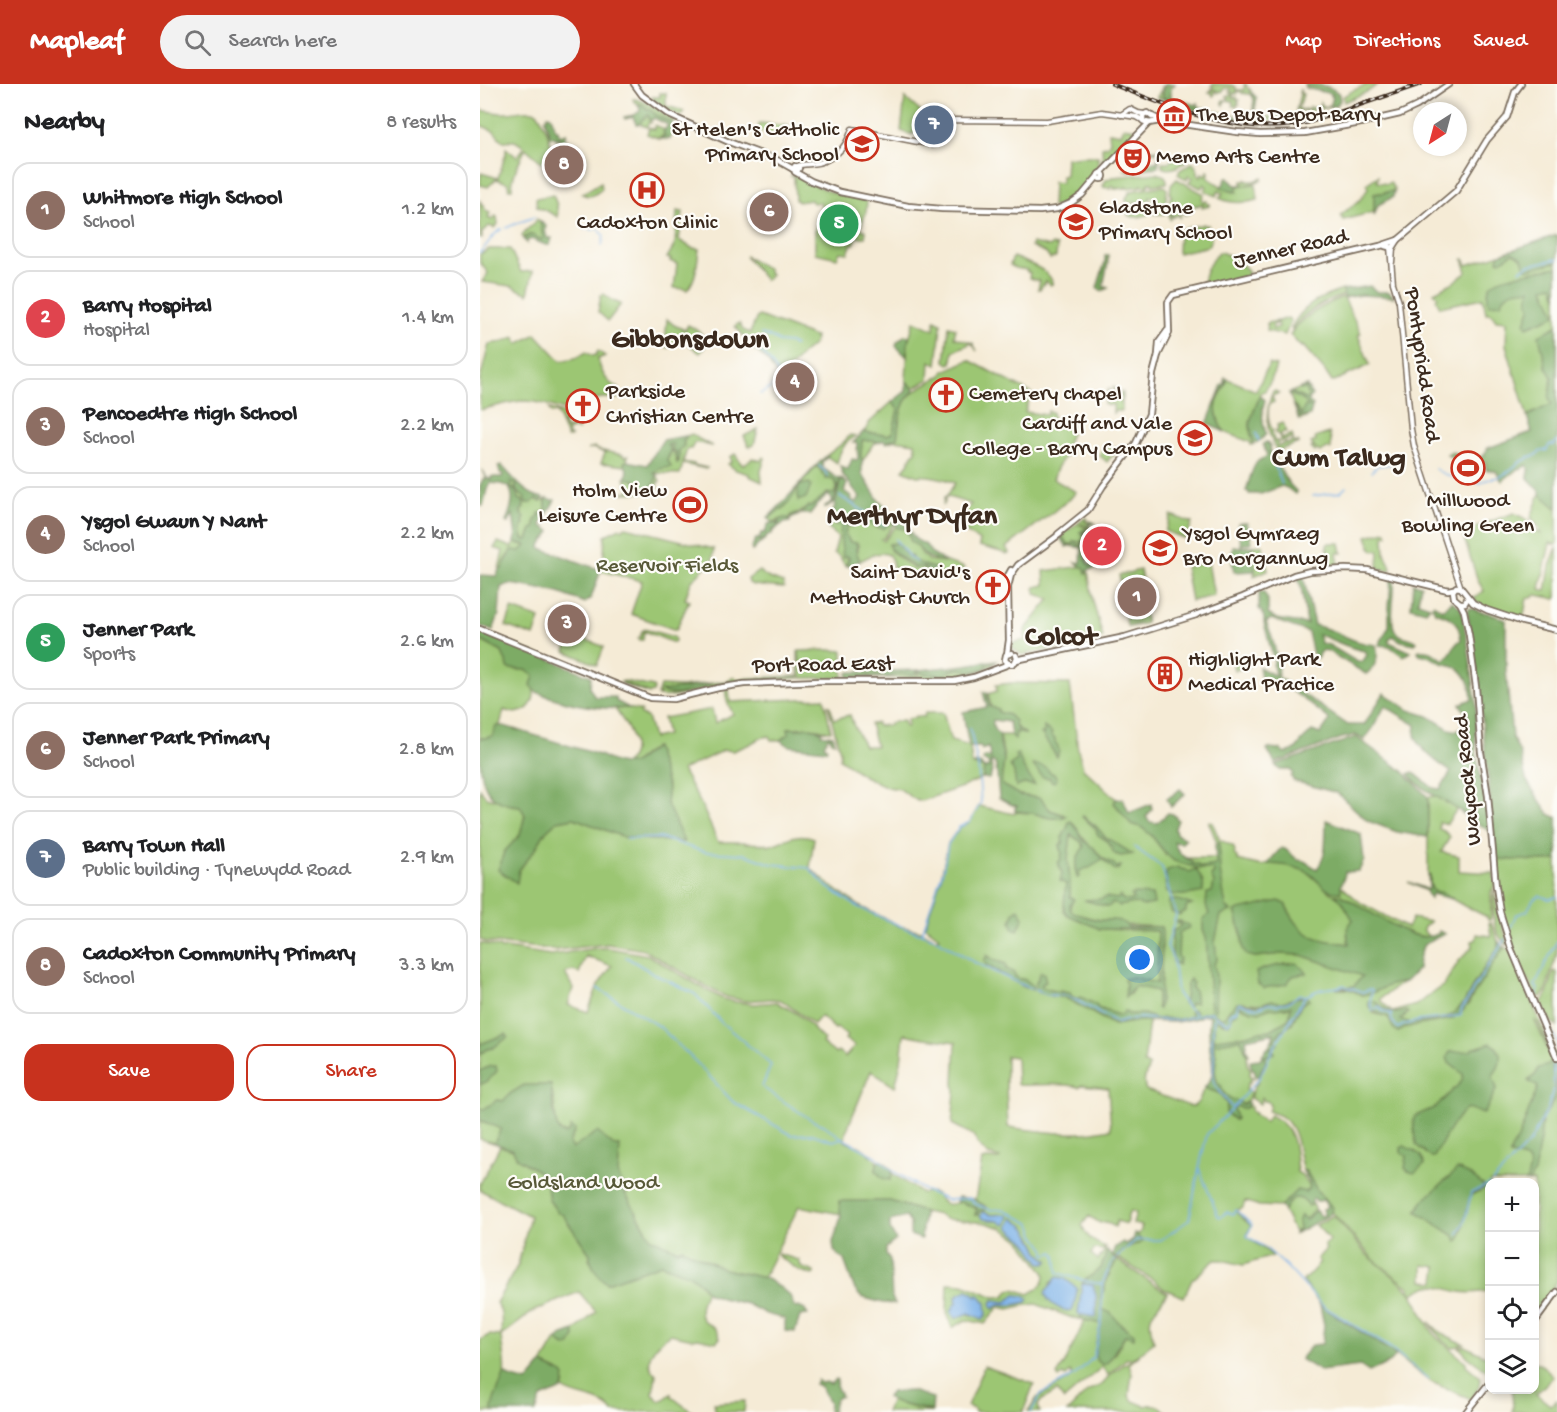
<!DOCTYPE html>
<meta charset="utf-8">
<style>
:root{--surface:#fff;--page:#f2f2f2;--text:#202124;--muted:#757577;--line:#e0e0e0;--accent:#c8321e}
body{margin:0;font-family:"Gochi Hand",sans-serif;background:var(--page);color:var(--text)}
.controls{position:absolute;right:18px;bottom:18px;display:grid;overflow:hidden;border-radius:12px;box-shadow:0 3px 9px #0003}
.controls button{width:54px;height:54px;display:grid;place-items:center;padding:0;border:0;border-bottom:2px solid var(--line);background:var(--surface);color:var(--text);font:30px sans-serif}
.compass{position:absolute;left:933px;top:18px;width:54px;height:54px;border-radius:50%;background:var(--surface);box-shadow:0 3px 9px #0003;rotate:216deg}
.you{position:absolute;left:660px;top:876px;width:21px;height:21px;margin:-15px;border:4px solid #fff;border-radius:50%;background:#1a73e8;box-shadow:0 0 0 9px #1a73e833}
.badge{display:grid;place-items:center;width:39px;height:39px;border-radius:50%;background:var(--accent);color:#fff;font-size:20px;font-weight:700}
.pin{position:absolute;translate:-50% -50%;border:3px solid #fff;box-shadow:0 2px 6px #0006}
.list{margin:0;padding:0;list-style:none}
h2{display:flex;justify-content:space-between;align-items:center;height:78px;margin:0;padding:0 24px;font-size:26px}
h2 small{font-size:20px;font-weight:400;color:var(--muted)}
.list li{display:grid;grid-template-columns:39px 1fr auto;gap:18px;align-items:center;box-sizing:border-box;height:96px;margin:0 12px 12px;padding:0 12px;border:2px solid var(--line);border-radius:18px}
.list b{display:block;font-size:22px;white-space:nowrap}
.list p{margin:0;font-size:20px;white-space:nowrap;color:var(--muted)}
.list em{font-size:20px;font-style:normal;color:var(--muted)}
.actions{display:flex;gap:12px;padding:18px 24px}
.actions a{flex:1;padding:14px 0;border:2px solid var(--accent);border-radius:18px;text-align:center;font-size:21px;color:var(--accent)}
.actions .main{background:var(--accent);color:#fff}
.icon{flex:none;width:33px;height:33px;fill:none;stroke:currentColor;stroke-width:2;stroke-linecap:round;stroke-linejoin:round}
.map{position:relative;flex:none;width:1077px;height:1328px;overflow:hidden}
header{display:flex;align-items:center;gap:36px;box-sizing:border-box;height:84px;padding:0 30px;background:var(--accent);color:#fff}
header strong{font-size:28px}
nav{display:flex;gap:33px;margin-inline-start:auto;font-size:21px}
.search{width:420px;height:54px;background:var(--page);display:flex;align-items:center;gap:15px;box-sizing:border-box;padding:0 21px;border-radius:33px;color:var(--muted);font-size:22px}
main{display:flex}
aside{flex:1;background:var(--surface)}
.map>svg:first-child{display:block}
</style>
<header>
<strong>Mapleaf</strong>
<div class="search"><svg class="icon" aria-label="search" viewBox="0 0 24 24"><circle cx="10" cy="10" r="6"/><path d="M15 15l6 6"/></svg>Search here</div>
<nav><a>Map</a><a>Directions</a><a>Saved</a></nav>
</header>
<main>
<aside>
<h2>Nearby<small>8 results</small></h2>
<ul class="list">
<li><span class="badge" style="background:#8d6e63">1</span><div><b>Whitmore High School</b><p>School</p></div><em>1.2 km</em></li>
<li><span class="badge" style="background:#e0444e">2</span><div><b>Barry Hospital</b><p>Hospital</p></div><em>1.4 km</em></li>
<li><span class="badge" style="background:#8d6e63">3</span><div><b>Pencoedtre High School</b><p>School</p></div><em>2.2 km</em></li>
<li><span class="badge" style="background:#8d6e63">4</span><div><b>Ysgol Gwaun Y Nant</b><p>School</p></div><em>2.2 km</em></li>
<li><span class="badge" style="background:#2e9e5b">5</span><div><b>Jenner Park</b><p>Sports</p></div><em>2.6 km</em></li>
<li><span class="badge" style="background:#8d6e63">6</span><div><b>Jenner Park Primary</b><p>School</p></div><em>2.8 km</em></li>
<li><span class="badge" style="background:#5c6f8a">7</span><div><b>Barry Town Hall</b><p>Public building · Tynewydd Road</p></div><em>2.9 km</em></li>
<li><span class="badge" style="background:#8d6e63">8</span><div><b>Cadoxton Community Primary</b><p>School</p></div><em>3.3 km</em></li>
</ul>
<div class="actions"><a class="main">Save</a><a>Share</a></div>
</aside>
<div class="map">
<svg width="1077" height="1328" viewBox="0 0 1077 1328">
<rect width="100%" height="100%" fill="#fdfcf7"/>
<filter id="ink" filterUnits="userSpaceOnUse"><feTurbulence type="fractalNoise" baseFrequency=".0167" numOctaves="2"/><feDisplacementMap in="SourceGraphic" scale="12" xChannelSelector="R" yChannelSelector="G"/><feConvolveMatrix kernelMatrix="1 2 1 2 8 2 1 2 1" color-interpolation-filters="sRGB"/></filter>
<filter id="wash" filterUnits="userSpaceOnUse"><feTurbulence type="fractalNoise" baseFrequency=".008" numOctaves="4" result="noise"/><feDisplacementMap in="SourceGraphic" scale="24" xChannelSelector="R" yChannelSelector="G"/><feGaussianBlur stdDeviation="1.35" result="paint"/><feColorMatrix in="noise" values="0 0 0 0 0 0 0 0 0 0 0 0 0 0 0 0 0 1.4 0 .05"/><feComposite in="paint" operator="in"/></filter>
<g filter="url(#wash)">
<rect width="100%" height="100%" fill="#f5ebd6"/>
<g fill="#9cc673" stroke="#6c7848" stroke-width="1.5" fill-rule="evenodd">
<path d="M 733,0 C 739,0 746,0 750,1 C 752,1 754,2 756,3 L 756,6 L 763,6 L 765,1 L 764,0 L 766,0 L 769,7 L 770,5 L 772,9 L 771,10 L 766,10 L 765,8 L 763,10 L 760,7 L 757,8 L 757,10 L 754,9 L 753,13 L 754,14 L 757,13 L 757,16 L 759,16 L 758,19 L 760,20 L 757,20 L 757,23 L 753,22 L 753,17 L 746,16 L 744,18 L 744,21 L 743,20 L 743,16 L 749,16 L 748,13 L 746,12 L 750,12 L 752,10 L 752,9 L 748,8 L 751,8 L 751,5 L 744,4 L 743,7 L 741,8 L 739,7 L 738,9 L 736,6 L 734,12 L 733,12 L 732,9 L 729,8 L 733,6 L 730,5 L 733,5 L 733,3 L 731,2 Z"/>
<path d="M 888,0 L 898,0 L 889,7 L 864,18 L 863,13 C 867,8 882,3 888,0 Z"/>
<path d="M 682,4 L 681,8 L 684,15 L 743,33 L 770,38 L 774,35 L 775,29 L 777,29 L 778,34 L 782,33 L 809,32 L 809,34 C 797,35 786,38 773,38 C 745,39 703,22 677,13 Z"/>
<path d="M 820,5 L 821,10 L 823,10 L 820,21 L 818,21 L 818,24 L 823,26 L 824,25 L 828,26 L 829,23 L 834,24 L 839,23 L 840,18 L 843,22 L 846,23 L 849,21 L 851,22 L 850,23 L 830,27 L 816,27 L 820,10 L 819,9 Z"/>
<path d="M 180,9 L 186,9 L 186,22 L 204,27 L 200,32 L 186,25 L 173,15 L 172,13 L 180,13 Z"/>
<path d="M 425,14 L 442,29 L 441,31 L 444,33 L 450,33 L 446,41 L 452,44 L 447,51 L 442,50 L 441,49 L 432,49 L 432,51 L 421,47 Z"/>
<path d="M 153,15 C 167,15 181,30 194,36 L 193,39 L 176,31 L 162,20 L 159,21 L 159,23 Z"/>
<path d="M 0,26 C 8,27 18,30 26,29 C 38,29 45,24 57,28 C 67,42 75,71 75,88 L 73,88 L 43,62 L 35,57 L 22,57 L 14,47 L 0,41 Z"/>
<path d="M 167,31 L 169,32 L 169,35 L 171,36 L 171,39 L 169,38 L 167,43 L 175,46 L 175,45 L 174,44 L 175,41 L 182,44 L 185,48 L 183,52 L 178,54 L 167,50 L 169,44 L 160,40 L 162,34 Z"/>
<path d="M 281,39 L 309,42 L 309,51 L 307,52 L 280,48 L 278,47 L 279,40 Z"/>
<path d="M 644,43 L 656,45 L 655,48 L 644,61 L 642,60 L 640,63 L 641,64 L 625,82 L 623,81 L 622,63 L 627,62 L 630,58 L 629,48 L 641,50 Z"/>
<path d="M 26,64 L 37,73 L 43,65 L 45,66 C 39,78 32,91 32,105 L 29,105 L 28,99 L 16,95 L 8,103 L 0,101 L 1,89 L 18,94 L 26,69 Z"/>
<path d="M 702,70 L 704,73 L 699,75 L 700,77 L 707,75 L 707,77 C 699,82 691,88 682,83 L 682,78 L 689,78 Z"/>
<path d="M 602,72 L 618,72 L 618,89 L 601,107 L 589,117 L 588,115 L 585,117 L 585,119 L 572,123 L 573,98 L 581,99 L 581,92 L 585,92 L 586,74 Z"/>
<path d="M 713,78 L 718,87 L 718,90 L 721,92 L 722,89 L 725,91 L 728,87 L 729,88 L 728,94 L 741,102 L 741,104 L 754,108 L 757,103 L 765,102 L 762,101 L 762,97 L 766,97 L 766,95 L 767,97 L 774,97 L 782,94 L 782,96 L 766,101 L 776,100 L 778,116 C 766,119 751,120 739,114 L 741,111 L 742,111 L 743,109 L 739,108 L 739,106 L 736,112 L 724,106 L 727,103 L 724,100 L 721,104 L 709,98 L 713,94 L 708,92 L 707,96 L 698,90 L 700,86 Z"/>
<path d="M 677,89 L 685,92 L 687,96 L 687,99 L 672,101 L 672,99 L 669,99 L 668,102 L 663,102 L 662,100 L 662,102 L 647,104 L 646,102 L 646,104 L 637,105 L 637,103 L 636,105 L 634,105 L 633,101 L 631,102 L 631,105 L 629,105 L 628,103 L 625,104 L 623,102 L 626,96 L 633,93 Z"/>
<path d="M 313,91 C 324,92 333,101 344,105 C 358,111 372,114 387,117 L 386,128 L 380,144 L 386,147 L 385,153 L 377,153 L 374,160 L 372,159 L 368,169 L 360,168 L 357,174 L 335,169 L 335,146 L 341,121 L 340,118 L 333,119 L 331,116 L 318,118 L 317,116 L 315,116 L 314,93 L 311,92 Z"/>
<path d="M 898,92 L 897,98 L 907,100 L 910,98 L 915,107 L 894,110 L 894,128 L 863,136 L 861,131 C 874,119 879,121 888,104 L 886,100 Z"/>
<path d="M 697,95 L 724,110 L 722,115 L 723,117 L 727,117 L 727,120 L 730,120 L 729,122 L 722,124 L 723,119 L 717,122 L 716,121 L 712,123 L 712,128 L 710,123 L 707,125 L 708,127 L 709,126 L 711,128 L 705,131 L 704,126 L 701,127 L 702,129 L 700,130 L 700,134 L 698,130 L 694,133 L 691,128 L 690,129 L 692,133 L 690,135 L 689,132 L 690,113 L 692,112 L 690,110 L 691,101 Z"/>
<path d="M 121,98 L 122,105 C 114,111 111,114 102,110 Z"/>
<path d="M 682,102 L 686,103 L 687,105 L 685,130 L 675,130 L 673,128 C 667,132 655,135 648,131 L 648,125 L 653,121 L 668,119 L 669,124 L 673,124 L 675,121 L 672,121 L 672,118 L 677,117 L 676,114 L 670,113 L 669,117 L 649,119 L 646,117 L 646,114 L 651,107 Z"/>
<path d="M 73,111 L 77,121 L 78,133 L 67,127 L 57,123 L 56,114 Z"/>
<path d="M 0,117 L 6,127 L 10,129 L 8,134 L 13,136 L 15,132 L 17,133 L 18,140 L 15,144 L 9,142 L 2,149 L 2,154 L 0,154 Z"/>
<path d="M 197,127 L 203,128 L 199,156 L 212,164 L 219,165 C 217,179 217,195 207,206 L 205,205 L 194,204 L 197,180 L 190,177 L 191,175 L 187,174 L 195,160 Z"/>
<path d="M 57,135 L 60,137 L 63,155 L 59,155 L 54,151 L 49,151 L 43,155 L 42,151 C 46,145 53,142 57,135 Z"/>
<path d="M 724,140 L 725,142 L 728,141 L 731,156 L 729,162 L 698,169 L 699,148 L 700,146 Z"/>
<path d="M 1077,151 L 1077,461 L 1070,459 L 1060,505 L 1066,507 L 1070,482 L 1077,463 L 1077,513 L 1076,515 L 1057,511 L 1047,514 L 1043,536 C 1027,531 1004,528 993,514 L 1004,507 L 998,497 L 982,448 L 1034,429 L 1050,437 L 1057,448 L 1061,450 L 1058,442 L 1051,433 L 1061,407 L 1048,394 L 1049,387 L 1047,381 L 1008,364 L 1052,348 L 1026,261 L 1027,237 L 1016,236 L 1011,229 L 1006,229 L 1003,214 L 960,223 L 956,215 L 958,212 L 954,208 L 972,199 L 987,188 L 983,175 L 984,175 L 987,181 Z"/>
<path d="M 552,159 L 570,163 L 571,161 L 577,162 L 576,173 L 570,175 L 566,169 L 551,162 Z"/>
<path d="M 9,165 L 30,165 L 41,188 L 53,187 L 48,210 L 31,202 L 2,198 L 8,189 L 0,178 L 0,170 Z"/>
<path d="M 739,168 C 748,169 763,180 769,188 L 767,192 L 725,201 L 723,200 C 724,189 731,175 739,168 Z"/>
<path d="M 265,172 L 288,185 L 288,188 L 291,191 L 285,196 Z"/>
<path d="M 533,173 C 546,179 569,184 573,200 L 570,201 L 566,197 L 560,205 L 558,205 L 560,197 L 549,194 L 550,189 L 547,188 L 547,186 L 535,184 L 530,181 Z"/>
<path d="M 863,206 L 865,211 C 848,214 820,231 812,246 L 811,244 C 822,222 840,213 863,206 Z"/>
<path d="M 124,210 L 133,217 L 141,220 L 128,237 L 118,228 L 121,211 Z"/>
<path d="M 860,214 L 864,214 L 881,250 L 878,251 L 890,281 L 852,298 L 844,286 L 823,262 L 821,263 L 810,251 C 820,234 842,222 860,214 Z"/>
<path d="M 279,232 L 335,253 L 334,260 L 321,271 L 301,294 L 297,291 L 286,275 L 276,267 L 255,242 L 259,239 L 263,246 L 270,249 L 277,233 Z"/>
<path d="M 808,234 L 811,237 L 805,251 L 786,247 L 787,239 L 796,237 L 795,240 L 792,241 L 793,245 L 799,243 L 798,239 L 796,240 L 798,237 Z"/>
<path d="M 187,235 L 194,241 L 205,246 L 208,241 L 218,246 L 228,258 L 220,269 L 198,252 L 188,264 L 185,261 Z"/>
<path d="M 455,236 L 461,239 L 461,241 L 457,281 L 450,277 L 449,295 L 434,304 L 426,297 L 428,258 L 434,237 L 454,246 Z"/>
<path d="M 469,242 L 476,244 L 474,253 L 493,259 L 497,267 L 492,259 L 473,267 L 472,279 L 469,280 L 465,277 Z"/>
<path d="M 56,250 L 81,277 L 95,274 L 106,268 L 113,272 L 116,271 L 118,267 L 125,272 L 118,275 C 120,286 127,300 138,304 L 140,314 L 122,314 L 87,320 L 86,327 C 72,322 58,317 43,317 C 28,318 14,323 0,326 L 0,296 L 9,260 L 22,258 L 35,253 L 38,260 Z"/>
<path d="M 489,276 L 551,309 L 545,328 L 567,331 L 568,327 L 572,328 L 573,335 L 592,339 L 594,342 L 586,362 L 591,364 L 578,382 L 573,395 L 596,408 L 590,415 L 526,464 L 530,469 L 528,470 L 499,462 L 500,457 L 475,441 L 491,420 L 468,413 L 465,413 L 465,419 L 463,421 L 464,413 L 467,412 L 475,399 C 467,395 445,390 437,392 L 423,386 L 428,380 L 433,369 L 436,368 L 435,359 L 415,356 L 407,359 L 407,358 L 417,354 C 422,314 423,313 458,293 L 461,292 L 464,287 Z"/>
<path d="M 789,280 L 796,282 L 791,297 L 785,307 L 780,309 C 776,332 763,333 774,360 L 771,361 L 770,358 L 745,348 L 740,342 L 736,326 L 737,319 L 748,295 L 776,307 Z"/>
<path d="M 826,302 L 832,311 L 828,317 L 833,321 L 826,334 L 819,336 L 809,309 Z"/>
<path d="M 633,303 L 639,307 L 640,309 L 643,308 L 640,310 L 643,310 L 643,313 L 640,313 L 643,314 L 642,317 L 640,318 L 642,318 L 642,327 L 635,327 L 633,329 L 633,320 L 627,322 L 626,320 L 624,320 L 626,317 L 623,313 L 625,311 L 625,309 L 628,308 L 628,306 L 629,305 L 630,307 L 628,309 L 628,311 L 631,310 L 633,313 L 635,312 L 634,310 L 637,308 L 636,306 L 633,307 Z"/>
<path d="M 793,307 L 795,307 L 799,309 L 792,312 L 794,318 L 789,320 C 787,331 788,340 793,347 L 792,348 L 794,357 L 797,357 L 798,363 L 806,359 L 807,360 L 812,358 L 812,356 L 810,354 L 805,357 L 799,358 L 800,355 L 799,351 L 796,349 L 796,346 L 798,345 L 797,341 L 803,339 L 806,348 L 803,348 L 800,351 L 802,355 L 812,350 L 814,359 L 818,358 L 819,359 L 797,367 C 785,348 785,326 793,307 Z"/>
<path d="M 412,318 L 418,325 L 413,348 L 408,351 L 383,348 L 388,343 L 389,339 Z"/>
<path d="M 69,325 L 92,332 L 89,333 L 87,331 L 83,332 L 82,334 L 84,338 L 86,338 L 83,340 L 86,345 L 94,342 L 92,338 L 94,337 L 98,346 L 96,346 L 95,344 L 87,347 L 89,352 L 92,353 L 87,353 L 76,328 L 71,329 Z"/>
<path d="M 278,345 L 274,361 L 269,363 L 264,352 Z"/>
<path d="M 849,349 L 851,356 L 851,365 L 847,364 L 840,368 L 837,366 L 835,368 L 831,364 L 832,363 L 835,364 L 831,359 L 836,357 L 835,354 Z"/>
<path d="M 212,350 L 219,355 L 232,362 L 215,358 L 211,365 L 207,365 L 203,378 L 214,380 L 214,381 L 227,384 L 226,385 L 203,380 L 200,390 L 170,389 C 174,387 181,385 184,381 C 187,378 187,375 190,371 L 190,366 L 186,362 L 192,360 L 193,361 L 192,368 L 197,370 L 194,372 L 197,374 L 196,377 L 199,378 L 199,367 L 204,359 L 204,355 L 206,355 L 206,352 Z"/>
<path d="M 370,351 L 376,352 L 366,359 L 360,369 L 357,379 C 354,376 349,375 346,372 C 355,364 364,360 370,351 Z"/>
<path d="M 382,356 L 400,358 L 393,360 L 382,378 L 381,371 Z"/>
<path d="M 114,363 L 118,366 L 143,371 L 144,373 L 148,372 L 147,377 L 144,379 L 146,382 L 121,379 L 125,369 L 113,364 L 107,366 Z"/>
<path d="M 635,363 L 637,363 L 634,372 L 632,372 L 627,378 L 619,371 L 623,366 Z"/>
<path d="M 255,370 L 262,381 L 271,376 L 272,374 L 281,377 L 283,373 L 285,374 L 281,387 L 282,398 L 269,392 L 269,390 L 256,386 L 248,380 L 252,377 L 250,373 Z"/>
<path d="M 337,381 L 345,392 L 355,397 L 357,403 L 354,410 L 347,409 L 331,423 L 311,431 L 310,436 C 305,432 300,436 295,437 L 298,439 L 299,442 L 275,464 L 277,460 L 280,460 L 278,455 L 279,453 L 279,455 L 285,454 L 296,440 L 288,435 L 297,426 L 303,425 L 312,414 L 316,405 Z"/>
<path d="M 28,391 L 37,401 L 37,410 L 44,412 L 45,416 L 56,415 L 61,418 L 66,415 C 64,419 68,424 66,428 L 59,429 L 60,433 L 55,436 L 55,444 L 52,445 L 48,456 L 43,455 L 41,446 L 43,435 L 41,427 L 44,420 L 42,416 L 38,415 L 34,405 L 31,404 L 25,396 Z"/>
<path d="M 177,391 L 180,397 L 178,398 L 178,407 L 176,408 L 143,409 L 141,408 L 147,408 L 149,405 L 145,394 L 150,394 L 155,396 L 160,406 C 171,407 175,401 177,391 Z"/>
<path d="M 399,426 L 407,431 L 414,440 L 404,454 L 401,455 L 404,457 L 415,443 L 427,445 L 431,458 L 437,461 L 442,470 L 448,475 L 448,476 L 466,478 L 482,483 L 484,484 L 482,487 L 472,491 L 443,494 L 435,492 L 421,485 L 413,484 L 412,477 L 409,471 C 399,466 390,472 380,477 L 376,468 L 378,467 L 378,460 L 370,458 L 365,450 L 367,441 L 372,443 L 376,432 L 398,444 L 401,429 ZM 417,459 L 432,476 L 456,486 L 455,489 L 452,487 L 449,488 C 444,484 440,481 434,485 L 410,466 L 409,460 Z"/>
<path d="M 691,431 L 712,439 L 706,455 L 685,447 Z"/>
<path d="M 605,434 L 607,434 L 605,438 L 608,437 L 607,443 L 602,440 L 600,441 L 607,444 L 603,464 L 588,462 L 581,453 L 585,451 L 582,451 Z"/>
<path d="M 349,438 L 355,442 L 357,439 L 361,443 L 363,472 L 367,472 L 368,475 L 366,481 L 369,482 L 365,482 L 360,473 L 354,469 L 358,454 L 348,443 Z"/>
<path d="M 146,443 L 234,465 L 233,475 L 211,498 L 205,515 L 209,517 L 196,546 L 151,530 L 162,497 L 121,487 L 124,469 L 125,451 L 140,444 L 142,445 Z"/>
<path d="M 906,447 L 908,451 L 904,452 L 905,470 L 911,483 L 910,487 L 898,484 L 899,467 L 892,466 L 887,452 Z"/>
<path d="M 18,458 L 31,463 L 33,463 L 34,459 L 45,461 L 46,462 L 41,467 L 31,466 L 30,472 L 28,471 L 24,477 L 22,486 L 19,485 L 23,467 L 14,464 Z"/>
<path d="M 849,459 L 860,459 L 862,469 L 857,469 L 859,481 L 850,481 L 847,461 Z"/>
<path d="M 782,461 L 788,486 L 774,492 L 775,486 L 772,462 Z"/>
<path d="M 728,478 L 734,512 L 711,517 L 705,483 Z"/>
<path d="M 605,482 L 608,487 L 613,517 L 623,554 L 542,571 L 532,564 L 532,559 L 545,556 L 545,546 L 570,515 L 556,510 L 555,503 L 565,501 L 564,487 Z"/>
<path d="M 660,486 L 666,518 L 646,522 L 639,491 Z"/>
<path d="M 279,487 L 287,493 L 303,499 L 304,503 L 303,504 L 273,501 L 269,499 L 268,495 Z"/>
<path d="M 32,525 L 60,535 L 54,552 L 26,542 Z"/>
<path d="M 664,529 L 666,539 L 648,543 L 645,533 Z"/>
<path d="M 165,545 L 194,553 L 195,556 L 194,559 L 164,547 L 163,556 L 159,556 L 158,555 L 161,551 L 162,547 Z"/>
<path d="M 92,550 L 124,563 L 117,581 L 85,567 Z"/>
<path d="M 0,556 L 22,568 L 29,585 L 46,586 L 55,593 L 52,601 C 57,612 52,626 39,628 C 34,630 29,628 24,626 L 20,641 L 16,642 L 13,652 L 5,654 L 0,654 Z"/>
<path d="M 348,566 L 363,567 L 363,594 L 321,594 L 319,567 Z"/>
<path d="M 318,567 L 319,594 L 249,598 L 248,596 L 254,593 L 257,595 L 318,592 Z"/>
<path d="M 757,575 L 766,575 L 769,583 L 754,586 L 753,580 Z"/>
<path d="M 517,577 C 503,592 458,598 439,593 L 439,586 L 470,587 Z"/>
<path d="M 438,586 L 437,594 L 372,594 L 372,593 L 374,590 L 428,588 Z"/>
<path d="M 144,597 L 173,603 L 174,605 L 173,608 L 169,609 L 169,610 L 152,604 L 167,608 L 149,601 L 151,604 L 141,599 L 148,601 L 141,598 Z"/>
<path d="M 247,597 L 248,598 L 233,602 L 246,599 L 246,601 C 224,606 201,615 178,612 L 177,610 L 180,611 L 178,608 L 180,602 L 202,603 Z"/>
<path d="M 531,599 L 590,600 L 598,666 L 603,684 L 636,715 L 634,719 L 651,740 L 661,743 L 671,751 L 686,771 L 707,774 L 740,774 L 739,758 L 737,759 L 729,739 L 729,737 L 732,738 L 740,756 L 753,762 L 755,767 L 754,771 L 757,773 L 757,776 L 782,782 L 787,780 L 803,780 L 826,787 L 851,809 L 860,803 L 860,801 L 881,819 L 927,844 L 932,834 L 950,838 L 944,843 L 943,846 L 949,853 C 926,854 887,826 866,814 L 860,811 L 855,811 L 862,817 L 874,836 L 867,849 L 869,860 C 859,858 846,858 836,855 C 821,850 812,833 805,820 C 786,813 771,829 758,841 L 762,852 L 763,866 L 775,873 L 802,870 L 821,871 L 883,892 L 874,902 L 864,903 L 860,905 L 869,905 L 882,911 L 892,909 L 909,901 L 925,897 L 900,915 L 902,918 L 913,928 L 936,921 L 963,902 L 979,877 L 993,862 L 992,857 L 996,856 L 997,850 L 1011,852 L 1009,839 L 1011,839 L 1018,857 L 1018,864 L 994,900 L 984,919 L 974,929 L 966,934 L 931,939 L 920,936 L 928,929 C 913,929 910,931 899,920 L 893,929 L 908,933 L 913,944 L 918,948 L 927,943 L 963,937 L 989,920 L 995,906 L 1022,866 L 1025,863 L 1030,866 L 1065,949 L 1065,951 L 1077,977 L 1077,979 L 1071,971 L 1058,939 L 1055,937 L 1070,971 L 1074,975 L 1077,983 L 1077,1197 L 1070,1210 L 1055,1231 L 1054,1098 L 1010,1098 L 1009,1207 C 1000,1208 989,1210 980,1208 C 957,1204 956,1195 933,1210 L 929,1206 L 930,1204 L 893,1175 L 851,1127 C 850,1117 842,1114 836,1106 C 833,1100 830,1093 826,1087 L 823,1087 C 817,1068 819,1044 801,1032 C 797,1030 792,1029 788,1027 L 790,1023 L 789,1019 L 787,1017 L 783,1017 L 783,1014 L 781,1013 L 780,1020 L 770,1014 L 775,1001 L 777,1000 L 781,986 L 786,979 L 784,973 L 789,971 L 794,967 L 790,965 L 791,963 L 798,959 L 794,958 L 794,956 L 802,946 L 812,939 L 821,920 L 829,916 L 819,912 C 798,922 785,921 762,918 L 749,926 L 745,932 L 742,934 L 731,928 L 702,935 L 676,935 L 664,930 L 635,931 L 627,926 L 619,925 L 601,914 L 597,915 L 582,907 L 573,907 L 562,903 L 562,888 L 556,899 L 571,912 L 584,913 L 634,941 L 659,937 L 669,937 L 664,980 L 669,982 C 666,990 662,998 666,1006 L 712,1023 C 722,1018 719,1011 725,1003 L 739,1009 L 747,1020 L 746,1029 L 754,1036 L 756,1034 L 754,1026 L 755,1021 L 766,1024 L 768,1022 L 771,1023 L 771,1027 L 775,1029 L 774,1030 L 785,1038 L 790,1031 C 794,1034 799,1036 802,1039 C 816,1051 815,1072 817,1088 L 822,1091 L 830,1103 L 825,1108 L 817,1106 L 801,1123 L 779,1122 L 765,1117 L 763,1124 L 757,1126 L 757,1129 L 771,1142 L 768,1149 L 768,1153 L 793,1172 L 763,1181 L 742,1176 L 735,1176 L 712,1196 L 704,1213 L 684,1205 L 672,1195 L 636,1173 L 643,1166 L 662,1156 L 659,1154 L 657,1150 L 660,1149 L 662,1142 L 653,1140 L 656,1128 L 651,1127 L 649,1129 L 646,1140 L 637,1137 L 635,1143 L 626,1138 L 620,1139 L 609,1132 L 602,1141 C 607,1154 613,1158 626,1163 L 623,1166 L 615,1165 L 611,1170 L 618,1176 L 625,1166 L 627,1167 L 621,1184 L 603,1198 L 598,1229 L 601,1230 L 600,1235 L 592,1234 L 556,1220 L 541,1222 L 529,1225 L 519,1223 L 505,1240 L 486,1236 L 472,1244 L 467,1229 L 468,1199 L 483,1200 L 515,1213 L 525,1212 L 529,1206 L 534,1205 L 549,1210 C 557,1205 568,1199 564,1188 L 541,1157 L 522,1144 L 506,1139 L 465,1135 L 459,1131 L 444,1128 L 410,1117 L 359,1118 L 361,1130 L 319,1122 L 283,1194 L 244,1185 L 202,1164 L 198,1166 L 171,1154 L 145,1109 L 138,1090 L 139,1062 L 92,1066 L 89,1059 L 94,1049 L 90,1045 L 87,1050 C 74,1048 76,1036 75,1026 C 74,1018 72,1009 71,1001 L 31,1009 L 23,1017 L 17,1016 L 4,1026 L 0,1024 L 0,859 L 19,863 L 21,865 L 26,864 L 71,871 L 117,864 L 129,864 L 168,871 L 225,905 L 243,915 L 256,918 L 274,920 L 297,918 L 316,929 L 333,943 L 334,946 L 344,956 L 342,959 L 356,970 L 358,967 L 365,973 L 375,962 L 365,955 L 367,952 L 357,944 L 355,945 L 341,932 L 334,940 L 301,916 L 292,915 L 265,917 L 247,913 L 236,908 L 164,866 L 127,860 L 77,866 L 7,858 L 0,856 L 0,705 L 6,713 L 40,722 L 45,731 L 40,751 L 33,758 L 36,799 L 39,786 L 56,764 L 66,746 L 77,737 L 94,734 L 146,754 L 203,758 L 186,718 L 188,703 L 174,663 L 152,680 L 144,680 C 146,677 149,676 151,673 C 159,658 144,637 135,625 L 149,624 L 161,627 L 160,631 L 167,633 L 173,654 L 187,651 L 183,634 L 232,625 L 235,639 L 253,630 L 247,618 L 245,605 L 249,605 L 250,618 L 344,614 L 351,647 C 344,647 337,644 330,644 C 323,643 316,644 308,644 L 309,650 L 300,656 L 291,656 L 289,652 L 280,654 L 270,660 L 253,667 L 244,666 L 202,686 L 221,720 L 238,758 L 265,758 L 265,759 L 287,760 L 288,762 C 307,757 314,747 334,754 L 330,784 L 349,801 L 381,823 L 412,838 L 419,842 L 441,847 L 455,855 L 459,853 L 445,842 L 461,794 L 468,759 L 480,743 L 489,739 L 499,722 L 534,730 L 535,728 L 585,731 L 570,726 L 560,714 L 539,711 L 522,701 L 521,696 L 524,675 L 520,651 L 531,651 L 535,654 L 535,648 L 544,650 L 518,627 L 518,625 L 511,623 L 508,610 L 517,607 L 516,601 ZM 589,738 C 598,745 602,754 610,762 L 609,784 L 604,784 L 599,788 L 600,793 L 595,786 L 604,763 L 602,758 L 591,751 L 588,775 L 590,807 L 587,821 L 590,828 L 601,832 L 646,841 L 681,843 L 682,850 C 682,875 681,900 679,925 L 677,923 L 677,907 L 655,902 L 650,910 L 644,895 L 653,893 L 677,900 L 678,872 L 677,865 L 678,847 L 620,845 L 584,827 L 587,799 L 578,779 L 581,775 L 582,768 L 580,761 C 584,758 587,744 589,738 ZM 106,872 L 132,882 L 118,901 L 108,928 L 88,921 L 93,904 L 85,889 L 93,887 L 99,889 ZM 509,872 C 517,881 530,884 537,894 C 518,892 517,887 509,872 ZM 424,950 L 445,954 L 476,958 L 474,999 L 475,1007 L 472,1040 L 493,1051 L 499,1062 L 508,1071 L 520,1074 L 519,1075 L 507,1075 L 502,1076 L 495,1116 L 507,1123 L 495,1130 L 497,1125 L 481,1118 C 478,1118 472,1121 467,1120 C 453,1116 464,1105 441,1109 L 413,1090 L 410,1096 L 396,1087 L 397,1078 C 395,1074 383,1064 379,1062 C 373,1060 370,1060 365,1057 L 366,1048 L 391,987 L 415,1003 L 421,978 ZM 526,972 L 536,973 L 537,1000 L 538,1001 C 558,1002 579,998 599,1003 L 602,1001 L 628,1004 L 631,1045 C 593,1053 566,1048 528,1043 L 526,1001 ZM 943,1181 L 957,1183 L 955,1198 L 943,1197 ZM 580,1194 L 582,1194 L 590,1199 L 590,1227 C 577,1225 571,1220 566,1206 L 570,1203 L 571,1199 ZM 493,1209 L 497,1214 L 494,1232 L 487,1229 L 477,1234 L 474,1222 L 478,1219 L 476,1213 L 479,1210 Z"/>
<path d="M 348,621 L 350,622 L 354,635 L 370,631 L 374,642 L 384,662 L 396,662 L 390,640 L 397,639 L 397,642 L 410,641 L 410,639 L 423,636 L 424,641 L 426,643 L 428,642 L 427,635 L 435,634 L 435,632 L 444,633 L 445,629 L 463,629 L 471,657 L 490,662 L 492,680 L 504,685 L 503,694 L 485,702 L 441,717 L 432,714 L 420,705 L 407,703 L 384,692 L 360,675 L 360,667 Z"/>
<path d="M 956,712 L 977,725 L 967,740 L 959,738 L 959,745 L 964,747 L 970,753 L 961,768 L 979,772 L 979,787 L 1014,789 L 1015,801 L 1011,808 L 1011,834 L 1010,836 L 1008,836 L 1007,833 C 998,828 988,824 979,819 C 969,814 966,809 953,807 L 950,800 L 950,792 L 948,791 L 948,713 Z"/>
<path d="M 1016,775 L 1064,777 L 1077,776 L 1077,870 L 1065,909 L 1061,913 L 1056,912 C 1040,882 1025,851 1020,817 C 1018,803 1017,789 1016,775 Z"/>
<path d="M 1014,806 L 1018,827 L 1028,860 L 1027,861 C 1011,849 1012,823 1014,806 Z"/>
<path d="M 1074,887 L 1077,888 L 1077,943 L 1069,935 L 1061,918 L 1066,913 Z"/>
<path d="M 758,922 L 772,927 L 788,924 L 806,924 L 811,922 L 809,935 C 802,939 794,945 787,947 C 770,953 750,950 734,958 L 734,936 L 737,936 L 743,939 L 752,933 Z"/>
<path d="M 761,955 L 767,969 L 767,980 L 771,986 L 769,992 L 773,993 L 774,994 L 771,994 L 770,999 L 768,999 L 766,1006 L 771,1008 L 767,1018 L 766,1018 L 764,1020 L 761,1020 L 760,1018 C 746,1015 737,1004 735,990 C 734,985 736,980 736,975 C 736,970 734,965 733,960 Z"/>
<path d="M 0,1036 L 21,1045 L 14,1059 L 0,1055 Z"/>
<path d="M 20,1062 L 33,1066 L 37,1074 L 59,1088 L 67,1102 L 69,1116 L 78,1129 L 82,1129 L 110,1170 L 109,1176 L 127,1199 L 180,1180 L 210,1191 L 220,1199 L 226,1207 C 222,1214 217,1229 223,1236 C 231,1245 234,1238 240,1254 L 236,1258 L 218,1254 L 213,1255 L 190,1250 C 177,1259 160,1276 176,1290 L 173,1310 L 179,1317 L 184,1315 L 191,1310 L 192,1313 L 212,1328 L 157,1328 L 156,1327 L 153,1328 L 133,1328 C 123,1313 97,1315 83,1305 L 85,1298 L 78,1287 L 62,1280 L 76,1256 L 85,1262 L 95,1252 L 94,1247 L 116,1228 L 99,1208 L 54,1227 L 21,1252 C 22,1265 26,1279 24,1291 C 22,1305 12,1314 12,1328 L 0,1328 L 0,1256 L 9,1251 L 21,1252 C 21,1241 24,1228 16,1219 L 38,1181 L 50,1132 L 0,1106 L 0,1100 Z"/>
<path d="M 814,1114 C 821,1114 826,1115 829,1122 L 833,1120 L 836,1127 L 833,1128 L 826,1136 L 819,1141 L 819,1146 L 816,1147 L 815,1150 L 803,1126 L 805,1125 L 809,1118 Z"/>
<path d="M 852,1132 L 855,1133 L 886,1170 L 918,1196 L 932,1210 L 950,1244 L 957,1254 L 986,1278 L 986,1281 L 1000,1293 L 999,1303 L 991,1315 L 949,1297 L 916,1271 L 840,1221 L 823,1197 L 840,1179 L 837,1175 L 846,1165 L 844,1161 L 850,1156 L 836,1141 Z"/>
<path d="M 298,1170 L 319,1176 L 321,1183 L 334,1188 L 334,1190 L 332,1191 L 320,1187 L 298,1172 Z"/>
<path d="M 637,1176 L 687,1209 C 673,1232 665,1228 674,1257 C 666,1264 657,1275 646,1275 L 628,1291 L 622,1283 L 584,1316 L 577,1307 L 562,1316 L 558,1321 L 560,1328 L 548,1328 L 557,1314 L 593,1292 L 590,1288 L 585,1293 L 583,1291 L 579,1294 L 577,1291 L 585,1279 L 605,1236 L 622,1240 L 616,1259 L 623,1280 C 635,1275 642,1256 648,1245 C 638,1240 633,1230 622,1226 L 621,1211 L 625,1205 L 626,1196 Z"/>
<path d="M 949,1238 L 961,1249 L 984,1260 L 972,1264 L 961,1255 Z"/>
<path d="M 985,1262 L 1009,1274 L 1009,1286 L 1006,1286 L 988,1273 L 979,1263 Z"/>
<path d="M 660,1271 L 649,1280 L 652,1289 L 649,1312 L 653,1317 L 665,1322 C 674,1319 680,1321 686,1328 L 587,1328 L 607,1308 L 623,1300 L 628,1293 L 643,1281 Z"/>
<path d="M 1055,1278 L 1063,1282 L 1073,1293 L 1056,1310 L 1070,1321 L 1077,1316 L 1077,1328 L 1032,1328 L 1033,1324 L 1032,1306 L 1054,1306 Z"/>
<path d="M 504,1282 L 554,1300 L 543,1328 L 495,1328 L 494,1325 L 487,1322 Z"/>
<path d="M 411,1316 L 416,1319 L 452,1328 L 406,1328 Z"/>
<path d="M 265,1317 L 264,1328 L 234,1328 L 234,1319 Z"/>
</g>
<g fill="#7dab65" stroke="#5c6a42" stroke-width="1.5" fill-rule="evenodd">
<path d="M 685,0 L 695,0 L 691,4 L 691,14 L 716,21 L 718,19 L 719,23 C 737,27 754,33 772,34 L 774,15 L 771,10 L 772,9 L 777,14 L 773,36 C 759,37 696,22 687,14 L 684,15 L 683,13 L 683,4 L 681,3 L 682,2 L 685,2 Z"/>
<path d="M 825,0 C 836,0 851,1 859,10 L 860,17 L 855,22 L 850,23 L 853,13 L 851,12 L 852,10 L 826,4 Z"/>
<path d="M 159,20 L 163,21 L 168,26 L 171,26 C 175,32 186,36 193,39 L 192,43 L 195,45 L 190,55 L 180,55 L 185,51 L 183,48 L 188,41 L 174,34 L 172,36 L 169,35 L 168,31 L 161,37 L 160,40 L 156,40 L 153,33 L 145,35 L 144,33 L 154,31 L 160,27 Z"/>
<path d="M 68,31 L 71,32 L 76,46 L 78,46 L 78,48 L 81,51 L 86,49 L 84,55 L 87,56 L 86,59 L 87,65 L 83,57 L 80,56 L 80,53 L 79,53 L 77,56 L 75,53 L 70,53 L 65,35 Z"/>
<path d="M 654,57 L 661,63 L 680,67 L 678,83 L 648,87 L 645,86 L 678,77 L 678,68 L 660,66 L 653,59 Z"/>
<path d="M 747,93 L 755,101 L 765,101 L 757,103 L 757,108 L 741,104 Z"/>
<path d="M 914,107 L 913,113 L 898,121 L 894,132 L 894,110 Z"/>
<path d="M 60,137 L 66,142 L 65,146 L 67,154 L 72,154 L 70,161 L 66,161 L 51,155 L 47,157 L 47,159 L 43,155 L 49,151 L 54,151 L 59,155 L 63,155 Z"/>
<path d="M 1077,151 L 1077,178 L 1049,185 L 1045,184 L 1042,174 L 1033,169 L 1021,177 L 1018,176 L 1020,170 Z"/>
<path d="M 625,171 L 628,171 L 628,179 L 623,202 L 628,204 L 622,207 L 617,204 L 625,178 Z"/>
<path d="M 1077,183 L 1077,213 L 1073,201 L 1064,203 L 1076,231 L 1047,243 L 1045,239 L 1050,225 L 1050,220 L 1048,219 L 1050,205 C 1036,207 1027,205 1021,219 L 1009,220 C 1007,214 1007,206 1011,201 C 1017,192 1065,186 1077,183 Z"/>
<path d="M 890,202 L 897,208 L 909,208 L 914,213 L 881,211 L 864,214 L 863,206 Z"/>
<path d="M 1077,242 L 1077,423 L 1076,424 L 1060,410 L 1060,407 L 1048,394 L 1049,387 L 1047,381 L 1041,385 L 1039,384 L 1022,397 L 1016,387 L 1006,386 L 1005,378 L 970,373 L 967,370 L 970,368 L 1003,373 L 1008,364 L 1052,348 L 1047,332 L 1072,320 L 1069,315 L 1072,293 L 1066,283 L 1059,251 Z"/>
<path d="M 425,251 L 429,252 L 426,272 L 416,262 L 417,258 Z"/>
<path d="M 745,294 L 748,295 C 746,301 742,306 739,312 C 734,324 736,339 745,348 L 727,340 L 742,301 L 745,299 Z"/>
<path d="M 426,297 L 435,306 C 420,317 419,336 417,354 L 405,358 L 404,356 L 400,358 L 382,356 L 381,371 L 382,378 L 382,390 L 399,417 L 408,425 L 415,436 L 426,441 L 435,455 L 446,461 L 452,470 L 464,477 C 451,477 443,472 437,461 L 436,461 L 431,458 L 427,445 L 418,444 L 406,428 L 405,429 L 400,426 L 401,429 L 411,439 L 403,445 L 392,441 L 377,433 L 372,442 L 367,440 L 365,450 L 370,458 L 377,459 L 376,467 L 380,477 L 369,482 L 366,481 L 369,474 L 368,472 L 363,473 C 362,464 359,450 361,443 L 357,439 L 360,433 L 353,429 L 361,394 L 367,400 L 364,407 L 372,413 L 371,415 L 376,419 L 380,413 L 363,391 L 360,382 L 365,385 L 368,385 L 372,375 L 378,376 L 377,359 L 373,359 L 383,348 L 408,351 L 413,348 L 418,325 L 412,318 L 426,307 Z"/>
<path d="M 827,302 L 832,312 L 829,315 L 829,318 L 833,321 L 830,332 L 821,333 L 818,335 L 818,330 L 814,321 L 819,326 L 821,331 L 825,322 L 830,323 L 824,317 L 810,310 L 809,309 L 811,308 L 825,315 L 828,314 L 828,310 L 826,309 L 826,305 L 821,306 L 820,304 L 824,303 L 826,304 Z"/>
<path d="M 780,312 L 785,316 C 781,328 782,339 786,350 L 781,356 L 774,360 C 766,338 772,332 780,312 Z"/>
<path d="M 206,352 L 206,354 L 203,356 L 204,362 L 202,363 L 199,367 L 200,373 L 197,380 L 197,374 L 194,372 L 197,370 L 194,367 L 192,368 L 193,360 L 187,361 L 190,363 C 191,373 187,372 187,377 L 189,378 L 191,383 L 179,385 L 173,389 L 177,391 L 175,398 L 170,405 L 160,406 L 155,396 L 145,394 L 148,388 L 144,378 L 147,377 L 167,381 L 183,356 Z"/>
<path d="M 786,358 L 790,362 L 790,373 L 795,373 C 800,387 806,398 817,408 L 815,410 L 807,404 L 802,402 L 781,410 L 769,410 L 769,408 L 766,407 C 769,398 772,382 778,377 C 781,375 785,374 787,372 L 783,360 Z"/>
<path d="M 346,372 L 348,373 L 342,378 L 343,384 L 360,396 L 354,418 L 345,424 L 345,422 L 352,418 L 352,415 L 348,411 L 336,422 L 330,430 L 321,430 L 311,435 L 310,434 L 313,431 L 320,430 L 329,422 L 331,423 C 338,417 345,408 354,410 L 357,403 L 355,397 L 350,395 L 345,395 L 345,392 L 342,391 L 342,388 L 337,382 L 316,405 C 314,414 308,419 302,425 L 300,425 L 289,435 L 287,434 C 307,417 326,390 346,372 Z"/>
<path d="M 21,381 C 33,393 45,411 63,414 L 61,418 L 56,415 L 51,419 L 46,419 L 44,412 L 41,411 L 35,404 L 37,401 L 30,398 L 32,401 L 31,403 L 36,408 L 38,415 L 43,417 L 44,421 L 43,423 L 44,424 L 41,427 L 41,430 L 45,434 L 43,437 L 44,439 L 41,446 L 43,455 L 48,456 L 52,445 L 55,444 L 55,436 L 60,432 L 59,429 L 66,428 L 66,415 L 75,416 L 61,441 L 71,448 L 63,458 L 60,464 L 121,486 L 111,514 L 105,519 L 79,509 L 44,502 L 29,500 L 21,503 L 19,530 L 13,547 L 0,542 L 0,491 L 17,492 L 19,485 L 22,485 C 24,477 30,473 32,466 L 40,467 L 46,462 L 44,460 L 34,459 L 36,454 L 33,430 L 28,439 L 26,438 C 30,426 36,415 29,403 L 21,400 L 10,399 L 7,405 L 3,422 L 0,421 L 0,402 L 3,395 L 6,395 L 2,386 L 7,394 L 11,396 L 11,393 L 22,393 L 23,390 L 20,389 L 18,382 Z"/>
<path d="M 329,399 L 331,402 L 326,414 L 318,417 L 318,405 L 321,401 Z"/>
<path d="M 303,434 L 308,434 L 310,438 L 304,439 L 301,442 L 299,441 L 296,445 L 294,445 L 292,446 L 292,450 L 288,451 L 284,456 L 280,456 L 281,459 L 278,460 L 275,465 L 272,467 L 271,464 L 276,455 L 279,455 L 281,449 L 285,449 L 288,440 L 290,440 L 291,438 L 292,438 L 294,439 L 299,441 L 298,437 Z"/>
<path d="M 610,437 L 615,439 L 614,440 L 612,439 L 610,441 C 608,452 603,471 609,480 L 616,482 L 616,484 L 608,486 L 606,489 L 604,483 L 601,483 L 596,478 L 601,479 L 602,464 L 588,461 L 587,463 L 586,463 L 586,461 L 580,454 L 585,455 L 588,460 L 594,460 L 594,457 L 597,457 L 598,461 L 602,462 L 602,458 L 600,458 L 604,455 L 604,451 L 603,452 L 603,449 L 600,448 L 603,446 L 605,449 L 604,447 L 606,444 L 604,464 Z"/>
<path d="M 761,439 L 767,439 L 772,458 L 761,461 L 758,440 Z"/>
<path d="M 417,459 L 427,471 L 431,472 L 433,476 L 449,483 L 455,484 L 460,489 L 457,491 L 452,487 L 449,488 L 443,483 L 441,484 L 438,483 L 435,484 L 410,465 L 409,460 Z"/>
<path d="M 753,462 L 761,463 L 772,462 L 775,487 L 754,488 L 751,472 Z"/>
<path d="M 823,491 L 834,541 C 858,546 870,559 896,561 C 899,572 896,584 886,590 L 848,567 L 843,566 L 839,569 L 838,573 L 836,574 L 833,571 L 828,548 L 791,535 L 786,538 C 794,556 798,573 798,591 L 795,590 L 793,582 L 794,577 L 784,539 C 784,533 784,529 779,525 L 779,508 L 784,509 L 788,516 L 788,530 L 797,535 L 827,540 L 821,503 L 817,492 ZM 838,551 C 846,552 850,556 857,558 C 864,561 878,566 885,567 L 887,571 L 883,577 L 877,578 L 849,561 L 841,559 Z"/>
<path d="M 914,495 C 916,508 908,538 916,548 C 921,555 931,552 937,558 L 935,560 L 921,557 L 913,552 L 909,555 L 909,558 L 931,568 L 923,572 L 909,562 L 899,561 L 909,542 L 909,524 L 911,496 Z"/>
<path d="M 933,499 L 941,501 L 938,518 L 950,522 L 946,527 L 931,523 Z"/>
<path d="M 972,517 L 981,524 L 988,561 L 996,617 L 996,668 L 1011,748 C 996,738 982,728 967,719 C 953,710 939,704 929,690 L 933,688 L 953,704 L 960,705 L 971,688 C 959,680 939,666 935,651 C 935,649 936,643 936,641 L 905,622 L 893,644 L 884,656 L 876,651 L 862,654 L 795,679 L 787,666 L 788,664 L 800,665 L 805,669 C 815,667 816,665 821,658 C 824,654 829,651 832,647 L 840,650 L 849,637 L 848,634 C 834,623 799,594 781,594 L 779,583 L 801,595 L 868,641 L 884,641 L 904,609 L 929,626 L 948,632 L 969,645 L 978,647 L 983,642 L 988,630 L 983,625 L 980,620 L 989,616 L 992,616 C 992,604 987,589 976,583 C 971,581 966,580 962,579 C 954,575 948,571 939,570 L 938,567 L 940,566 L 951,568 L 964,576 C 972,571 973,560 981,556 C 979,537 972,533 955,528 L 952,522 L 953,520 L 963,526 Z"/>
<path d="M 992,524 L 998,527 L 1008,529 L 1026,536 L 1026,586 L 1032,653 L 1040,669 L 1046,695 L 1050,702 L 1069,730 L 1075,733 L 1077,733 L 1077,776 L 1064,777 L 1016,775 L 997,587 L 987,527 L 988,525 Z"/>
<path d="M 0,547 L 111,592 L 110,604 L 115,613 L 136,613 L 136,617 L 149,624 C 117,626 85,620 54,607 L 51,601 L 54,592 L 46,586 L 29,585 L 22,568 L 0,556 Z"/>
<path d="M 516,576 L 516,578 L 507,580 L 506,584 C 501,585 495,588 490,587 C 479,585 475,582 465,591 L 444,590 L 438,587 L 434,591 L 420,590 L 409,593 L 385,592 L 370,594 L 368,593 L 368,589 L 370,588 L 439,586 L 486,581 Z"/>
<path d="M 226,600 L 232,601 C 217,605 194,615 181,607 L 208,604 Z"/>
<path d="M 503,608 L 508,609 L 507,612 L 510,623 L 518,625 L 518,628 L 529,631 L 535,637 L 536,644 L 546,650 L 536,648 L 535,655 L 531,651 L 529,638 L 513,636 C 512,644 514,647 520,651 C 518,660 523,667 524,676 C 524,684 520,693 522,701 L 539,711 L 560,714 L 570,726 L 586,732 C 577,737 565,733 556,730 C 549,728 542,728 535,727 L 535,724 L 537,722 L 532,721 L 519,714 L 517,689 L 515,679 L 511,677 C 511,685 514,686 509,695 L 503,694 L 504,685 L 494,681 L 496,679 L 502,681 L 502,683 L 508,684 L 509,680 L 503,676 L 504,673 L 511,674 L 508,663 L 502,666 L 501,663 L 489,663 L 483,628 L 507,623 Z"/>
<path d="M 16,642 L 24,642 C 53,651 83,660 113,669 C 125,672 140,684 153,679 C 160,676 168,668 175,663 L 188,704 L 186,718 L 204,758 L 146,754 L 94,734 L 77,737 L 66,747 L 56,764 L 39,786 L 37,799 L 18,786 L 24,768 L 40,751 L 45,731 L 40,722 C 0,720 0,693 0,654 L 5,654 L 13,652 Z"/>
<path d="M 326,643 L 342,647 L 341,650 L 353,652 L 355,658 L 351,657 L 350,654 L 347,654 L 344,661 L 347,664 L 346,666 L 309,662 L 300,656 L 309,650 L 308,644 L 318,645 Z"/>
<path d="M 564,643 L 572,649 L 571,651 L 575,655 L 575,658 C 579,662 580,668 577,673 L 561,649 L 564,649 Z"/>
<path d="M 876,653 L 923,687 L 948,713 L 948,753 L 917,748 L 888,737 L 857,709 L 814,697 L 811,693 L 813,689 L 810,686 L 800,686 L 795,681 Z"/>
<path d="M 538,670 L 544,685 L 555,701 L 544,700 L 536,703 L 534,689 L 530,681 L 537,676 L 535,671 Z"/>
<path d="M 553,681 C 558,681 562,681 566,684 C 569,686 569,689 574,690 L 576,693 L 576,696 L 574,698 L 571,697 L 570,694 L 562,693 Z"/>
<path d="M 700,705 L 705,710 L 691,723 L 687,714 L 693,711 Z"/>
<path d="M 636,715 L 643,715 L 649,729 L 671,720 L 672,725 L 666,733 L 670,738 L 677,739 L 688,729 L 693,730 L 698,736 L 695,744 L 696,750 L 706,755 L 702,759 L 694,758 C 697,768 703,774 712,777 L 712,780 L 717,780 L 721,783 L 736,781 L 735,760 L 739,758 L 740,786 L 746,823 L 751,827 L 741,831 L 735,858 L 737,876 L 734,880 L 736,892 L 735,930 L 742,934 L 745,933 L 749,926 L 757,919 L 778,921 L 792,916 C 806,923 813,909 829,914 L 829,916 L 822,920 L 812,939 L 802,946 L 794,956 L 795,958 L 798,959 L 796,962 L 791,963 L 790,965 L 794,967 L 794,969 L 784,973 L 786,979 L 781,986 L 779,993 L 775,992 L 775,987 L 772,984 L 770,979 L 771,976 L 780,975 C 785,963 791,965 794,949 L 766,955 L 767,961 L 766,963 L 769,971 L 767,971 L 761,955 L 733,960 L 736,972 L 735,987 L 737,998 L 742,1003 L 741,1005 C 745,1012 752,1016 760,1018 L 761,1020 L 764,1020 L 766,1017 L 769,1020 L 766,1024 L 762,1024 L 755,1022 L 754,1026 L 756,1034 L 755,1036 L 746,1029 L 747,1020 L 739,1009 L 726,1005 L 725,1003 C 727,1000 730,998 731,994 C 734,986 732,973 730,966 L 729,943 L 730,930 L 726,932 L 722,931 L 718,934 L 696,938 L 659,937 L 634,941 L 584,913 L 571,912 L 558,908 L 556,905 L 556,899 L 561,888 L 564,889 L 566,898 L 562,900 L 562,903 L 573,907 L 590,909 L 592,913 L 597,915 L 601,913 L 615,920 L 619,925 C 627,926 633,931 642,931 L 644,927 L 649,930 L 664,930 L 676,935 L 686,934 L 695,937 L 711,932 L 710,926 L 714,925 L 717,931 L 731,927 L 726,854 L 723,846 L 723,835 L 729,830 L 726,822 L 727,809 L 732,808 L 734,799 L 731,792 L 734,789 L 733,785 L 720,785 L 694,777 L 687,771 L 671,751 L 661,743 L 651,740 L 634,719 ZM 759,922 L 772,927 L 780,928 L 788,924 L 797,925 L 811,922 L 809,935 L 789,947 L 787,946 L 784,948 L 780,947 L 764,952 L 743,954 L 736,955 L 734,957 L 734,937 L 737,936 L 743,939 L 749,940 L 753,931 L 757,929 Z"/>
<path d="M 603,732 L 616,742 L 625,753 L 653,770 L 641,772 L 635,770 L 632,766 L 633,763 L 630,762 L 626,756 L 618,751 L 615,744 L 602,733 Z"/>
<path d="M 846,736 L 881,750 L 884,776 L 879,787 L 865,788 C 865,796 859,800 861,808 C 844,811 838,793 825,787 C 813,782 800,780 787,780 L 801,764 L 805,765 L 818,776 L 824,777 L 837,785 C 848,770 845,754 846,736 Z"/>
<path d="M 591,737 L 598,746 L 601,753 L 610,762 L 613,763 L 622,774 L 634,780 L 636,783 L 641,782 L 639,785 L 635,786 L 622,775 C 618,778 614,782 609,784 C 605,785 603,784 599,788 L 600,793 L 597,794 C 594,784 597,771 604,763 L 602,758 L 591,751 L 588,775 L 590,801 L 590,813 L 594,815 L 590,822 L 591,827 C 600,831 611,835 620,836 C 631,837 640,833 648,843 L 681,843 L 682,850 C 682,864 681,879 681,893 C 680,904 681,915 679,925 L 677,924 L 677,907 L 655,902 L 645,914 L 646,901 L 644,895 L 653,893 L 677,899 L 678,847 L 647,845 L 620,845 L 588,831 L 584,827 C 584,819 585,808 586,800 L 580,797 L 582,789 L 578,779 L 581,775 L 582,768 L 580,761 L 583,759 L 582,753 L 584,751 L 584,748 L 586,747 L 589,738 Z"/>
<path d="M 698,783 L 703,786 L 705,785 L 709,788 L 716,785 C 721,793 725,798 723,808 C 711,810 697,814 686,808 C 685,800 685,794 687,786 Z"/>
<path d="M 948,791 L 950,792 L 950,800 L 953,807 L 963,809 L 972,814 L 972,815 L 952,810 L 950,815 L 946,807 L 928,798 L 949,806 Z"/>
<path d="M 655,810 L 672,811 L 674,820 L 664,822 L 654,819 L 640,822 L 633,819 L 628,823 L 604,816 L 620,815 L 626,813 L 637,815 L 640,812 L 642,815 L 648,817 L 653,815 L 651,811 Z"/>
<path d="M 854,811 L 860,811 L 866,814 C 884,824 926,852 944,853 C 949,853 953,852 958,850 L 959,847 L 965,850 L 947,858 L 943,862 L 939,875 L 938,885 L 925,898 L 910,901 L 892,909 L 882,911 L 869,905 L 856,905 L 874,902 L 882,892 L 821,871 L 802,870 L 775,873 L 766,871 L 763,866 L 762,852 L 755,827 L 799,817 L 805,820 C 822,854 833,855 869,860 C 867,850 866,843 873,836 L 862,817 Z"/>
<path d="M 690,816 L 698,816 L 712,821 L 706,823 L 706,827 L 699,831 L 692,829 L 688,820 Z"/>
<path d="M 539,825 L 544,833 L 538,846 L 534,845 L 531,838 L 534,828 Z"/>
<path d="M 697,837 L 701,837 L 702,839 L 709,841 L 710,843 L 699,849 L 698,872 L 700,875 L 698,881 L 693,878 C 692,870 691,853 693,846 L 697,845 L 701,842 L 700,839 L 697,840 Z"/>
<path d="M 1018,857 L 1025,864 L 1022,866 L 983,927 L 972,935 L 927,943 L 918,948 L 913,944 L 908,933 C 899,929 888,929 888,917 L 894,917 C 908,926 909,932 926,927 L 928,929 L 920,936 L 931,939 L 966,934 L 974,929 L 984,919 L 994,900 L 1018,864 Z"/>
<path d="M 507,871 L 511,875 L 526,880 L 526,885 L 533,888 L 537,894 L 546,896 L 553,902 L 553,906 L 544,903 L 506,881 L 504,877 Z"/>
<path d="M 817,879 L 827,889 L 813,892 L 806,900 L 784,904 L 778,900 L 776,888 C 788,882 803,880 817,879 Z"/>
<path d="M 710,895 L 713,900 L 711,904 L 714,906 L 716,919 L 711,919 L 708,923 L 703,919 C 708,910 703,902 710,895 Z"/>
<path d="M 26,950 L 28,953 L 13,964 L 8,965 L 0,970 L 0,960 Z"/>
<path d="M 1011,959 C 1019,964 1022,972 1019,981 C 1018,986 1013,988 1013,994 C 1014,995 1016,1003 1017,1004 L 1006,1026 L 1003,1030 L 988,1024 C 976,1030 962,1060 954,1073 L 951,1073 L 936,1061 L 933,1036 L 935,1032 L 956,1023 L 982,997 L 983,990 L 969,979 L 967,973 L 970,968 L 990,967 L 992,965 Z"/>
<path d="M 1073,972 L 1075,972 L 1072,984 L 1076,1003 L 1075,1013 L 1071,1022 L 1062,1034 L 1061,1051 L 1054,1089 L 1049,1098 L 1046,1098 C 1052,1078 1053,1076 1030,1071 L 1031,1066 L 1038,1055 L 1058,1003 L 1048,997 L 1056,990 L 1058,984 L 1069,981 Z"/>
<path d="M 10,982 L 16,982 L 17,987 L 8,997 L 0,1001 L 0,987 Z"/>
<path d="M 44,1001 L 71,1001 C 72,1010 74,1043 80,1048 C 81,1049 83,1049 84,1050 L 89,1048 L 91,1043 L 95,1046 L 89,1059 L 92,1065 L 117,1048 L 134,1062 L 140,1062 L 138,1090 L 145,1109 L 171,1154 L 198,1166 L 202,1164 L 244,1185 L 285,1194 L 301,1204 L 310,1212 L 314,1222 L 317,1224 L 319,1223 L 325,1226 L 328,1231 L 320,1232 L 315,1248 L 305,1247 L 305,1235 L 286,1230 L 267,1220 L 241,1214 L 228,1209 L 220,1199 L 210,1191 L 181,1180 L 127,1199 C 119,1194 109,1180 110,1170 L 82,1130 L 78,1129 L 69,1116 L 67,1102 L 59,1088 L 37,1074 L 33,1066 L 14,1059 L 21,1045 L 0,1036 L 0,1024 L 4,1025 L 17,1016 L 23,1017 L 31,1009 Z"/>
<path d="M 924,1062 C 933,1066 944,1070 944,1081 L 934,1089 L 928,1087 L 925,1084 L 927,1072 L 921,1068 L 921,1064 Z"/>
<path d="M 402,1076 C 409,1083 416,1085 410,1096 L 402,1094 L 396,1087 L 397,1078 Z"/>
<path d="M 977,1086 C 987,1087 996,1096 1004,1102 L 1004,1105 L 991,1111 L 980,1155 L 977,1157 L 973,1151 L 936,1127 L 947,1113 Z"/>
<path d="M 823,1087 L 826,1087 L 837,1106 L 844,1115 L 849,1119 L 852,1124 L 851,1129 L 849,1131 L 815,1150 L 816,1148 L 819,1146 L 818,1138 L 821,1131 L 826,1136 L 833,1128 L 836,1127 L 840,1132 L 844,1131 L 843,1125 L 848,1123 L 843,1116 L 836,1118 L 834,1114 L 832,1116 L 832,1120 L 829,1122 C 826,1116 821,1114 814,1114 L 809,1118 L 805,1125 L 803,1126 L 801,1122 L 817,1106 L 825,1108 L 830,1103 L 829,1098 Z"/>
<path d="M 478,1113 L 494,1115 L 507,1124 L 505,1126 L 499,1127 L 498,1131 L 495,1131 L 497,1124 L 481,1118 L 478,1119 L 476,1117 Z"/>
<path d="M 359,1117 L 410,1117 L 444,1128 L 441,1155 L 430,1151 L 430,1139 L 426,1133 L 410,1137 L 410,1145 L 416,1156 L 406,1164 L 406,1171 L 410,1175 L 412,1214 L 415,1220 L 403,1219 L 381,1213 L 375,1206 L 364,1176 L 354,1167 L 353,1158 L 361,1133 Z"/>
<path d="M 654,1149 L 657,1150 L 659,1154 L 663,1157 L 659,1160 C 650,1160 642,1167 636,1173 L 632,1170 L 635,1163 L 643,1158 L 646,1160 L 654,1155 Z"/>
<path d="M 627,1167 L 637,1176 L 626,1196 L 625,1205 L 621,1211 L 622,1225 L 631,1229 L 641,1241 L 654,1250 L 654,1254 L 645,1251 L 628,1278 L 623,1281 L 616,1276 L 615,1270 L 616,1259 L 621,1240 L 600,1235 L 601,1230 L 616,1232 L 613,1202 L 602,1200 L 603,1198 L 621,1184 Z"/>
<path d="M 840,1221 L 916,1271 L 911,1278 L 889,1288 L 880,1282 L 840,1287 L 820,1275 L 832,1261 L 842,1260 L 844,1241 Z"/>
<path d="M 94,1247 L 95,1252 L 90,1262 L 85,1262 L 76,1256 L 81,1252 Z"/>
<path d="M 62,1280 L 83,1290 L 85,1293 L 83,1305 L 61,1314 L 56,1328 L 12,1328 C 11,1315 21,1303 24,1290 L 26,1290 L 29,1293 L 47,1298 Z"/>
<path d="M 355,1295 L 357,1296 L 356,1301 L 361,1312 C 353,1315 354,1320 353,1328 L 348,1328 L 349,1319 C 344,1312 344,1302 335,1300 L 337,1296 L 341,1299 L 346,1298 L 351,1300 Z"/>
<path d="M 431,1307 L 453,1314 L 452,1327 L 415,1319 L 407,1313 L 411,1308 Z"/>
</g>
<g fill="#79b0e8" stroke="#5a6d83" stroke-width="1.5">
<path d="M 503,1128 L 512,1131 L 526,1130 L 529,1132 L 526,1140 L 524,1141 L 518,1137 L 503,1135 L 500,1132 Z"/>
<path d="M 533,1134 C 536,1137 542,1140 545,1143 C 555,1153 556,1172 569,1176 L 569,1177 L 565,1179 L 561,1179 L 546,1158 L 528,1143 Z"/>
<path d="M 577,1193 L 584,1194 L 597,1204 C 597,1208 594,1225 592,1227 C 581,1227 568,1220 565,1209 Z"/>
<path d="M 602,1200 L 613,1201 L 616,1212 L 616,1233 L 598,1230 Z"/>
<path d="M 487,1206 L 493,1209 L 497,1213 L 497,1211 L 499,1211 L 506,1219 L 507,1230 L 503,1235 L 489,1229 L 477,1234 L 475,1234 L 471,1228 L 474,1222 L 477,1219 L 476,1213 L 479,1210 Z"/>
<path d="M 535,1211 L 545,1212 L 549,1215 L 547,1218 L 533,1221 L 520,1220 L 513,1225 L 511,1219 L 514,1216 L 526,1218 Z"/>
</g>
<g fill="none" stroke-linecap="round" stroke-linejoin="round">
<g stroke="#79b0e8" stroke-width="1.5">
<path d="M 26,144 L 40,138 L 55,133"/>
<path d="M 104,145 L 108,143 L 112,146 L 118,144 L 124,152 L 122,161"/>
<path d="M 0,168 C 8,162 12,149 22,145"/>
<path d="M 1040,186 L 1049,181 L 1077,175"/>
<path d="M 281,250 L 291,253 L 299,258 L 309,259 L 315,262"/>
<path d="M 269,255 C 280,266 291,276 298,291"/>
<path d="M 280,310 L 289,305 L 300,295"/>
<path d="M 776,349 L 779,357"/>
<path d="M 792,374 L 802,400"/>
<path d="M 339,382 L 345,387 L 348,393"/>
<path d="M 955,385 C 968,394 985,397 1001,399 C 1007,394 1014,395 1021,392 C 1031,388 1036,378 1047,375 L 1048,373 L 1055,372 L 1059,368 L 1067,366 L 1069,361 L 1074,361 L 1077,357"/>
<path d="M 891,388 L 897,382 L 910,380 L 914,383"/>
<path d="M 360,412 L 394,434 L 404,441"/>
<path d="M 833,412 L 861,408 L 866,403"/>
<path d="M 415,455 L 430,474 L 436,478"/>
<path d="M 146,755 L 181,754 L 225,768 L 264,770 L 292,780 L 329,784 L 347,803 L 378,823 L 425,844 L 456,855 L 494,878 L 538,899 L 567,911 L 588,912 L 609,923 L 620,930 L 626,932 L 637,939 L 651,935 L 660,934 L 683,936 L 699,936 L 730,928 C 735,931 741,936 748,939 L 751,936 L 750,930 L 757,926 L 758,920 L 760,919 L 777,924 C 790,920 783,917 798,921 L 800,919 C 809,921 813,914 820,910 L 825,912"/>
<path d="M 654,763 L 682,783 L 696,831 L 687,862 L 693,875 L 697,909 L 707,923 L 716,930"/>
<path d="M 1029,848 L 1036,831 L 1047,827 L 1053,816 L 1060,812 L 1069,815 L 1077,813"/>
<path d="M 442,849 L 463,786 L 468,760 L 479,743 L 490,738 L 501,718 L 498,682 L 490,644"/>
<path d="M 146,873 L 176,891 L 215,910 L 241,938 L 291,981 L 282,1003 L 333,1037 L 344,1041 L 362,1054"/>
<path d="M 117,904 L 180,943 L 219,981 L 253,1018 L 312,1051 L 332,1050 L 353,1057 L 362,1054 L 396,1072 L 416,1089 L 444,1106 L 467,1116 L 490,1114 L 495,1120 L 511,1126 L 523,1125 L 551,1140 L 555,1151 L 565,1165 L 565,1171 L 574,1168 L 576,1172 L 578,1189 L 609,1198 L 622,1200"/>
<path d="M 1057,912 L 1058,906 L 1055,901 L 1077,857"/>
<path d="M 1057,919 L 1077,958"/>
<path d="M 734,934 L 732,958 L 732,965 L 734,970 L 733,995 L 738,1006 L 752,1024"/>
<path d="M 1077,964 L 1077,961"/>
<path d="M 1012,1098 L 1050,1058 L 1068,1024 L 1074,1002 L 1073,980"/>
<path d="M 977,1151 L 985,1137 L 991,1109 L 1010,1100"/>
<path d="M 637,1173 L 656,1156 L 681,1156 L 709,1136 L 719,1085"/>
<path d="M 948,1295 L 912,1265 L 843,1222 L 807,1183 L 787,1165 L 767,1152 L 772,1141 L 756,1126 L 753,1130 L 747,1128 L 741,1133 L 738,1132 L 719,1084 L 727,1050 L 750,1027 L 780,993 L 792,967 L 825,912 C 831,911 834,907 839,906 C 847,903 856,905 864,901 C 869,905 876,904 882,908 L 890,905 L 892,906 L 890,917 L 892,927 L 898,923 L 901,923 L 901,926 L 911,930 L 912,937 L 918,944 C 936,933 961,937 981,931 C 980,921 989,918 992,907 L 1025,855"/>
<path d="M 551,1328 L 561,1310 L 595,1291 L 613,1274 L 622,1235 L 622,1200 L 632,1178 L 635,1175"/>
</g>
</g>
</g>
<g filter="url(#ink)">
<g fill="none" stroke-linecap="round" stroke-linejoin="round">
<defs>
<g id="secondary">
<path d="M 641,31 L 650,25 L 658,29 L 664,30"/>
<path d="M 317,82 C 322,80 325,81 331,80 C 352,78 366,65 372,45 L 453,61 L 457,60 C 455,53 465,41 471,36 L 567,37 L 622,28 L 657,33 L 662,36"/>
<path d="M 910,163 L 913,199 L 919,218 L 931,345 L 934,362 L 981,504"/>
<path d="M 912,178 L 913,164"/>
</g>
<g id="primary">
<path d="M 154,0 L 162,11 L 189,31 L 249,58 L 297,76 L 313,85"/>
<path d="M 672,32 L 682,37 L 757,48 L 780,50 L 825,49 L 881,39 L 920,30 L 937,22 L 969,0"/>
<path d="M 669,39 L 663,37 L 663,31 L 667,29 L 672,33"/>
<path d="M 315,82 L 319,84 L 317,88 L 313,85 Z"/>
<path d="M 315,88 L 331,97 L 360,108 L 428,122 L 462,125 L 560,127 L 577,125 L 591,119 L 602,111 L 618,92"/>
<circle cx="621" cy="92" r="3"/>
<path d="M 621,89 L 669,39 L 680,37"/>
<path d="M 905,162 L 913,164 L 918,156"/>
<path d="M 678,271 L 689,249 L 688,218 L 693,211 L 900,162 L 918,156 L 976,107 L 1007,56 L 1027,33 L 1035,8 L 1041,0"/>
<path d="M 578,450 L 608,426 L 623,402 L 656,359 L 669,330 L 673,290 L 678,271 L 679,258 L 687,247"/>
<path d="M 525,509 L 525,497 L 531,486"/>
<path d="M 988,513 L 985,519 L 980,519 L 974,514 L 973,507 L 976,503 L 981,504 L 993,519 L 1007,526 L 1043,538 L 1077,546"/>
<path d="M 980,519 L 984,527 L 989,551 L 996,603 L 1001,668 L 1008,712 L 1016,803 L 1020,828 L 1031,864 L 1077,974"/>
<path d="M 715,531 L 763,513 L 814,491 L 830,487 L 865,485 L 887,486 L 968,506 L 973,505"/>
<path d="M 0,545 L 170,614 L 193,615 L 238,604 L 264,600 L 340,597 L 474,597 L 494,593 L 529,580"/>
<path d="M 532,569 L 526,571 L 525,576 L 528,579 L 532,580 L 535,578 L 537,574 L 536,571"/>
<path d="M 527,570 L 529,556 L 528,503 L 531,491 L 538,481 L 580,450"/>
<path d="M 536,576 L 645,553 L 716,531"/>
<path d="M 1054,1239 L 1077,1208"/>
<path d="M 986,1328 L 1010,1298"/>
</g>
</defs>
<use href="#secondary" stroke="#7c6e5e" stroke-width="7"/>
<use href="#primary" stroke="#7c6e5e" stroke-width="8"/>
<use href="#secondary" stroke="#fff" stroke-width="4"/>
<use href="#primary" stroke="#fff" stroke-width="4.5"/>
<defs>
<path id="rail" d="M 632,0 C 694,25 762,54 830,38 L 941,0"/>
</defs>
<use href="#rail" stroke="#3b2a1e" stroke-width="4"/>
<use href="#rail" stroke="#fdfcf7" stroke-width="1.5" stroke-dasharray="4.5" stroke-linecap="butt"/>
</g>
</g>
<defs>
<symbol id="museum-ring" viewBox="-11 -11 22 22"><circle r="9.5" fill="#fdfcf7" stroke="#c8321e" stroke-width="1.5"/><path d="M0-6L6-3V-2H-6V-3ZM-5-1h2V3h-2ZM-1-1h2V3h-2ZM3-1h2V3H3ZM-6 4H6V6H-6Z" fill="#c8321e"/></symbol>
<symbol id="school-ring" viewBox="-11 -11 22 22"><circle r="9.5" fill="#fdfcf7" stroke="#c8321e" stroke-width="1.5"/><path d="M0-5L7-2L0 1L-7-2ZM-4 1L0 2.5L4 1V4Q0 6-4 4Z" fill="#c8321e"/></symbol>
<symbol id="theatre-ring" viewBox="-11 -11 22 22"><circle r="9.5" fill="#fdfcf7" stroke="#c8321e" stroke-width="1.5"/><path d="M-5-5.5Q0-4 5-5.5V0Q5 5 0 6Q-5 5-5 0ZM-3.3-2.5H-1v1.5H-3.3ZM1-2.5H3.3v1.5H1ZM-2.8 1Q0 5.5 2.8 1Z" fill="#c8321e"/></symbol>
<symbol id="hospital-ring" viewBox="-11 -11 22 22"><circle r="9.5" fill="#fdfcf7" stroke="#c8321e" stroke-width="1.5"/><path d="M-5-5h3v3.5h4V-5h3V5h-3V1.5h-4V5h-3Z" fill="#c8321e"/></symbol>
<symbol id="church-ring" viewBox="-11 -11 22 22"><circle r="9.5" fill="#fdfcf7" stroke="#c8321e" stroke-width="1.5"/><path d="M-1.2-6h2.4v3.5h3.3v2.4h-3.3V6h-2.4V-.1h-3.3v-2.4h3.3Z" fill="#c8321e"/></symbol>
<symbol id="university-ring" viewBox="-11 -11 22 22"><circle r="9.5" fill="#fdfcf7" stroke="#c8321e" stroke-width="1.5"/><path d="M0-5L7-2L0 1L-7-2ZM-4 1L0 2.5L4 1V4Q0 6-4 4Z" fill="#c8321e"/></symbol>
<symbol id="stadium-ring" viewBox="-11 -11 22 22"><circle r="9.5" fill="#fdfcf7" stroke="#c8321e" stroke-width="1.5"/><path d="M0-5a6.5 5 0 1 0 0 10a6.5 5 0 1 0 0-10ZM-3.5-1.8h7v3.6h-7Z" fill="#c8321e"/></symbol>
<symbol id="building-ring" viewBox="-11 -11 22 22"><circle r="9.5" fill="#fdfcf7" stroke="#c8321e" stroke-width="1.5"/><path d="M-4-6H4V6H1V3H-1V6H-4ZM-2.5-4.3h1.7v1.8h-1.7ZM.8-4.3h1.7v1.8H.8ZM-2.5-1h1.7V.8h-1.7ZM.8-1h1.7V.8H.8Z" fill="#c8321e"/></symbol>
</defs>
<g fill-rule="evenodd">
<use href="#museum-ring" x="675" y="13" width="38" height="38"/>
<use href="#school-ring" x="363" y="41" width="38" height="38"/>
<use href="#theatre-ring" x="634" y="55" width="38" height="38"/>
<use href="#hospital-ring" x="148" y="87" width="38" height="38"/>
<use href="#school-ring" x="577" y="119" width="38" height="38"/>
<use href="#church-ring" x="447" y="292" width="38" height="38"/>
<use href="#church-ring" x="84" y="303" width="38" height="38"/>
<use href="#university-ring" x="696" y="335" width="38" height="38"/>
<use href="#stadium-ring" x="969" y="365" width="38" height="38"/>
<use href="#stadium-ring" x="191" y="402" width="38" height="38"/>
<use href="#school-ring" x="661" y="445" width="38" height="38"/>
<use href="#church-ring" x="494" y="484" width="38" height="38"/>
<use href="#building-ring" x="666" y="571" width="38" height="38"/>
</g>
<g text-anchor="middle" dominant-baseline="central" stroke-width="4.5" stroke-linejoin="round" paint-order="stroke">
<g font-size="22" fill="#3b2a1e" stroke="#fdfcf7" text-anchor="start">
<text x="717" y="32">The Bus Depot Barry</text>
<text x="359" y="47" text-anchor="end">St Helen's Catholic<tspan x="359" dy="25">Primary School</tspan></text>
<text x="676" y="74">Memo Arts Centre</text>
<text x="619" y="125">Gladstone<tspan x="619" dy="25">Primary School</tspan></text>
<text x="167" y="140" text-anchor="middle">Cadoxton Clinic</text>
<text x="126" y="309">Parkside<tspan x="126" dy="25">Christian Centre</tspan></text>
<text x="489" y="311">Cemetery chapel</text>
<text x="692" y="341" text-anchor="end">Cardiff and Vale<tspan x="692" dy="25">College - Barry Campus</tspan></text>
<text x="187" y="408" text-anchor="end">Holm View<tspan x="187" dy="25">Leisure Centre</tspan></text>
<text x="988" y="418" text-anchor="middle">Millwood<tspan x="988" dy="25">Bowling Green</tspan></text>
<text x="703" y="451">Ysgol Gymraeg<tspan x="703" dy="25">Bro Morgannwg</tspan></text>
<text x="490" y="490" text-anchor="end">Saint David's<tspan x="490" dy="25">Methodist Church</tspan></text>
<text x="708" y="577">Highlight Park<tspan x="708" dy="25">Medical Practice</tspan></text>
</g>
<g font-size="22" fill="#3b2a1e" stroke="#fdfcf7">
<text transform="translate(811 166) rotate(-13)">Jenner Road</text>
<text transform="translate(941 281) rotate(82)">Pontypridd Road</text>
<text transform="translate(343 582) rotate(-1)">Port Road East</text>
<text transform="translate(989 696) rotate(-96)">Waycock Road</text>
</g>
<g font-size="22" fill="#585938" stroke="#fdfcf7">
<text x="187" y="483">Reservoir Fields</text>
<text x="103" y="1100">Goldsland Wood</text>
</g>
<g font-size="28" font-weight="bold" fill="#3b2a1e" stroke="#fdfcf7">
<text x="210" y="257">Gibbonsdown</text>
<text x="859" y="375">Cwm Talwg</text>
<text x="432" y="433">Merthyr Dyfan</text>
<text x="581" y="554">Colcot</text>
</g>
</g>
</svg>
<div class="controls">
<button>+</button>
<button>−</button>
<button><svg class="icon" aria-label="locate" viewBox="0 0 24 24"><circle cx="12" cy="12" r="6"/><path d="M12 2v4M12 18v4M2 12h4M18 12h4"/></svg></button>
<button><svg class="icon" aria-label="layers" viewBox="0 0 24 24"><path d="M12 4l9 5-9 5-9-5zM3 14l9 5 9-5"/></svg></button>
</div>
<svg class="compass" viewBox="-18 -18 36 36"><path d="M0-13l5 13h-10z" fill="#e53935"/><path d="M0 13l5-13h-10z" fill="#757577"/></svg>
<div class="you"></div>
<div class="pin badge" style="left:657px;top:513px;background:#8d6e63">1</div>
<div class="pin badge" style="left:622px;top:462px;background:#e0444e">2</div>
<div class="pin badge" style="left:87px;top:540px;background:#8d6e63">3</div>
<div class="pin badge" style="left:315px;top:298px;background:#8d6e63">4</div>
<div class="pin badge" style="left:359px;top:140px;background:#2e9e5b">5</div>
<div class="pin badge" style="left:289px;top:128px;background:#8d6e63">6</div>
<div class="pin badge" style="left:454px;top:41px;background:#5c6f8a">7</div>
<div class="pin badge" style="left:84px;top:81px;background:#8d6e63">8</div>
</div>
</main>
